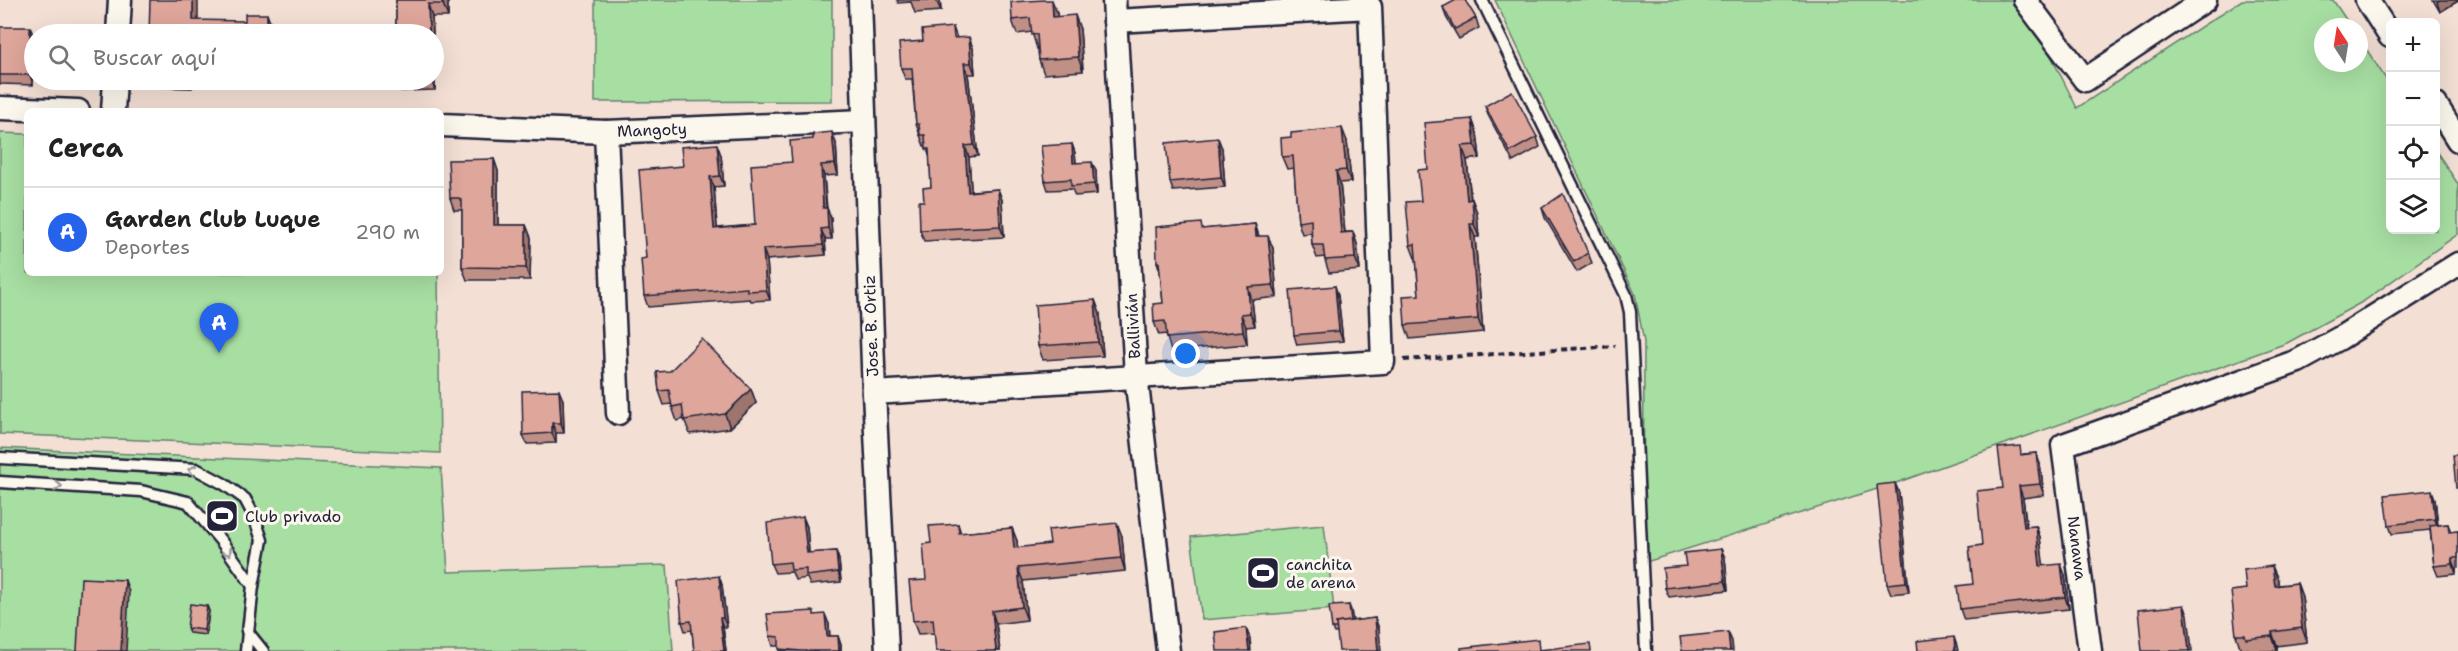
<!DOCTYPE html>
<html lang="es">
<meta charset="utf-8">
<style>
:root{--surface:#fff;--page:#f6f6f6;--text:#222;--muted:#767676;--line:#e0e0e0;--accent:#2563eb}
body{margin:0;font-family:"Shantell Sans",sans-serif;background:var(--page);color:var(--text)}
.controls{position:absolute;right:18px;top:18px;display:grid;overflow:hidden;border-radius:9px;box-shadow:0 6px 24px #0002}
.controls button{width:54px;height:54px;display:grid;place-items:center;padding:0;border:0;border-bottom:2px solid var(--line);background:var(--surface);color:var(--text);font:30px sans-serif}
.compass{position:absolute;left:2314px;top:18px;width:54px;height:54px;border-radius:50%;background:var(--surface);box-shadow:0 6px 24px #0002;rotate:348deg}
.you{position:absolute;left:1186px;top:354px;width:21px;height:21px;margin:-15px;border:4px solid #fff;border-radius:50%;background:#1a73e8;box-shadow:0 0 0 9px #1a73e833}
.badge{display:grid;place-items:center;width:39px;height:39px;border-radius:50%;background:var(--accent);color:#fff;font-size:20px;font-weight:700}
.pin{position:absolute;translate:-50% -50px;filter:drop-shadow(0 2px 3px #0008)}
.pin::after{content:'';position:absolute;top:32px;width:21px;height:18px;background:inherit;clip-path:polygon(0 0,100% 0,50% 100%)}
.list{margin:0;padding:0;list-style:none}
h2{display:flex;justify-content:space-between;align-items:center;height:78px;margin:0;padding:0 24px;font-size:26px}
h2 small{font-size:20px;font-weight:400;color:var(--muted)}
.list li{display:grid;grid-template-columns:39px 1fr auto;gap:18px;align-items:center;box-sizing:border-box;height:90px;padding:0 24px;border-top:2px solid var(--line)}
.list b{display:block;font-size:22px;white-space:nowrap}
.list p{margin:0;font-size:20px;white-space:nowrap;color:var(--muted)}
.list em{font-size:20px;font-style:normal;color:var(--muted)}
.icon{flex:none;width:33px;height:33px;fill:none;stroke:currentColor;stroke-width:2;stroke-linecap:round;stroke-linejoin:round}
.map{position:relative;flex:none;width:2458px;height:651px;overflow:hidden}
.search{position:absolute;background:var(--surface);box-shadow:0 6px 24px #0002;left:24px;top:24px;width:420px;height:66px;display:flex;align-items:center;gap:15px;box-sizing:border-box;padding:0 21px;border-radius:33px;color:var(--muted);font-size:22px}
.panel{position:absolute;background:var(--surface);box-shadow:0 6px 24px #0002;left:24px;top:108px;width:420px;height:168px;border-radius:9px}
.map>svg:first-child{display:block}
</style>
<div class="map">
<svg width="2458" height="651" viewBox="0 0 2458 651">
<rect width="100%" height="100%" fill="#f3dfd4"/>
<filter id="ink" filterUnits="userSpaceOnUse"><feTurbulence type="fractalNoise" baseFrequency=".0167" numOctaves="2"/><feDisplacementMap in="SourceGraphic" scale="12" xChannelSelector="R" yChannelSelector="G"/><feConvolveMatrix kernelMatrix="1 2 1 2 8 2 1 2 1" color-interpolation-filters="sRGB"/></filter>
<g filter="url(#ink)">
<g fill="#a7dea2" stroke="#64806e" stroke-width="1.5">
<path d="M 595,0 L 832,0 L 832,101 L 595,102 Z"/>
<path d="M 1495,0 L 2023,0 L 2077,108 L 2242,0 L 2333,0 L 2351,27 L 2323,27 L 2323,63 L 2359,63 L 2359,38 L 2390,85 L 2390,230 L 2436,230 L 2436,151 L 2458,184 L 2458,234 L 2364,301 L 2287,343 L 1896,483 L 1643,563 L 1644,342 L 1635,294 Z"/>
<path d="M 0,133 L 27,134 L 27,273 L 438,273 L 440,453 L 0,434 Z"/>
<path d="M 0,448 L 441,468 L 448,572 L 667,565 L 673,651 L 0,651 Z"/>
<path d="M 1324,525 L 1334,609 L 1202,620 L 1191,537 Z"/>
</g>
<g fill="none" stroke-linecap="round" stroke-linejoin="round">
<defs>
<g id="service">
<path d="M 1482,0 L 1626,295 L 1630,312 L 1646,651"/>
<path d="M 0,458 L 196,469 L 224,484 L 245,499 L 254,516 L 262,540 L 253,586 L 221,541 L 188,502 L 141,491 L 0,482"/>
<path d="M 247,631 L 263,651"/>
<path d="M 246,651 L 253,586"/>
</g>
<g id="minor">
<path d="M 860,0 L 874,393 L 887,651"/>
<path d="M 1114,0 L 1136,376 L 1168,651"/>
<path d="M 2025,0 L 2085,80 L 2205,0"/>
<path d="M 2367,0 L 2390,36"/>
<path d="M 118,34 L 120,0"/>
<path d="M 2436,105 L 2458,140"/>
<path d="M 0,108 L 78,111"/>
<path d="M 113,111 L 115,80"/>
<path d="M 441,125 L 606,132 L 864,121"/>
<path d="M 606,132 L 618,413"/>
<path d="M 874,393 L 1383,362 L 1370,7 L 1115,21"/>
<path d="M 2090,651 L 2063,445 L 2298,361 L 2340,338 L 2458,264"/>
</g>
</defs>
<use href="#service" stroke="#22223b" stroke-width="15"/>
<use href="#minor" stroke="#22223b" stroke-width="27"/>
<path stroke="#22223b" stroke-width="4" stroke-dasharray="6 4.5" stroke-linecap="butt" d="M 1404,360 L 1615,346"/>
<use href="#service" stroke="#fbf7ec" stroke-width="10"/>
<use href="#minor" stroke="#fbf7ec" stroke-width="22"/>
</g>
<g fill="#c08f85" stroke="#22223b" stroke-width="1.5">
<path d="M 396,0 L 448,0 L 448,17 L 432,17 L 433,34 L 396,34 Z"/>
<path d="M 897,0 L 940,0 L 941,11 L 915,13 L 911,2 L 898,3 Z"/>
<path d="M 2433,0 L 2458,0 L 2458,1 L 2440,12 Z"/>
<path d="M 1443,7 L 1476,18 L 1479,28 L 1459,39 L 1446,17 Z"/>
<path d="M 1057,13 L 1057,16 L 1080,29 L 1083,71 L 1044,74 L 1039,60 L 1038,49 L 1037,49 L 1032,32 L 1017,34 L 1012,20 Z"/>
<path d="M 0,27 L 34,37 L 33,85 L 0,84 Z"/>
<path d="M 953,27 L 957,38 L 973,48 L 975,74 L 968,74 L 978,156 L 969,157 L 971,191 L 998,189 L 1002,200 L 1004,237 L 924,241 L 920,230 L 924,201 L 931,187 L 930,158 L 926,146 L 924,146 L 916,124 L 912,79 L 905,79 L 901,68 L 923,41 Z"/>
<path d="M 434,51 L 435,90 L 401,91 L 397,80 L 434,80 Z"/>
<path d="M 151,80 L 193,80 L 192,88 L 154,87 Z"/>
<path d="M 1485,106 L 1537,137 L 1540,147 L 1513,162 L 1488,115 Z"/>
<path d="M 1472,119 L 1477,133 L 1480,158 L 1467,160 L 1471,199 L 1472,199 L 1477,213 L 1479,237 L 1475,237 L 1483,332 L 1410,339 L 1405,325 L 1419,295 L 1416,258 L 1415,258 L 1410,245 L 1428,169 Z"/>
<path d="M 813,139 L 836,143 L 838,175 L 824,176 L 827,208 L 831,219 L 832,239 L 825,239 L 826,255 L 767,260 L 770,300 L 751,301 L 750,299 L 648,307 L 644,296 L 646,258 L 683,166 L 721,155 L 724,186 L 714,187 L 717,228 L 755,225 L 792,162 Z"/>
<path d="M 1347,141 L 1351,182 L 1340,183 L 1345,232 L 1353,232 L 1357,244 L 1360,270 L 1329,273 L 1324,257 L 1317,258 L 1312,245 L 1311,233 L 1302,234 L 1298,222 L 1294,168 L 1287,169 L 1282,157 Z"/>
<path d="M 1072,144 L 1075,153 L 1076,163 L 1096,171 L 1097,194 L 1075,196 L 1072,189 L 1048,190 L 1045,181 Z"/>
<path d="M 1222,148 L 1225,187 L 1173,191 L 1170,182 Z"/>
<path d="M 494,159 L 498,171 L 498,225 L 526,225 L 531,238 L 530,280 L 467,280 L 462,267 L 462,210 L 454,210 L 450,198 Z"/>
<path d="M 1542,208 L 1588,253 L 1592,263 L 1577,272 L 1545,218 Z"/>
<path d="M 1255,224 L 1259,236 L 1273,248 L 1277,297 L 1252,300 L 1255,326 L 1246,327 L 1247,344 L 1171,351 L 1166,334 L 1159,335 L 1154,322 L 1163,303 L 1160,271 L 1157,262 L 1203,229 Z"/>
<path d="M 1335,286 L 1338,296 L 1343,341 L 1297,345 L 1294,335 Z"/>
<path d="M 1095,300 L 1100,314 L 1103,356 L 1043,360 L 1038,346 Z"/>
<path d="M 657,372 L 751,389 L 756,403 L 730,428 L 690,434 L 684,419 L 677,421 L 671,404 L 664,405 L 659,391 Z"/>
<path d="M 563,400 L 564,433 L 556,433 L 556,443 L 527,444 L 523,435 Z"/>
<path d="M 2036,453 L 2040,464 L 2044,495 L 2023,498 L 2027,527 L 2036,526 L 2040,537 L 2043,566 L 2065,575 L 2069,609 L 1964,620 L 1960,609 L 1973,584 L 1982,545 L 2003,488 L 2023,454 Z"/>
<path d="M 1895,483 L 1899,493 L 1909,592 L 1891,594 L 1887,584 Z"/>
<path d="M 2435,499 L 2438,525 L 2448,524 L 2451,532 L 2458,531 L 2458,568 L 2456,568 L 2456,574 L 2438,576 L 2434,566 L 2430,530 L 2392,534 L 2389,525 Z"/>
<path d="M 803,517 L 807,527 L 809,553 L 836,551 L 839,560 L 841,582 L 810,585 L 807,578 L 795,580 L 792,572 L 775,573 L 771,564 Z"/>
<path d="M 958,524 L 961,533 L 1012,528 L 1017,541 L 1017,548 L 1122,536 L 1125,571 L 1023,581 L 1027,620 L 996,624 L 1000,651 L 936,651 L 935,633 L 918,634 L 913,621 L 926,580 L 931,543 Z"/>
<path d="M 1721,549 L 1725,558 L 1728,590 L 1669,597 L 1665,588 L 1686,566 Z"/>
<path d="M 2272,566 L 2278,580 L 2278,585 L 2297,583 L 2302,597 L 2307,642 L 2277,646 L 2277,650 L 2270,651 L 2250,651 L 2249,649 L 2241,650 L 2236,635 L 2246,589 Z"/>
<path d="M 719,576 L 722,585 L 727,627 L 723,627 L 726,651 L 694,651 L 692,630 L 685,631 L 682,622 Z"/>
<path d="M 1349,605 L 1351,610 L 1353,621 L 1375,618 L 1379,629 L 1334,633 L 1332,628 Z"/>
<path d="M 207,606 L 209,611 L 206,635 L 189,633 L 187,628 Z"/>
<path d="M 815,615 L 829,624 L 830,636 L 838,636 L 841,645 L 841,651 L 780,651 L 779,646 L 773,646 L 770,636 Z"/>
</g>
<g fill="#9c746c" stroke="#22223b" stroke-width="1.5">
<path d="M 193,0 L 198,0 L 198,33 L 193,20 Z"/>
<path d="M 443,0 L 448,0 L 448,17 L 443,4 Z"/>
<path d="M 936,0 L 940,0 L 941,11 Z"/>
<path d="M 1052,0 L 1057,13 L 1058,31 L 1053,17 Z"/>
<path d="M 2440,0 L 2458,0 L 2458,1 L 2440,12 L 2437,2 Z"/>
<path d="M 428,4 L 432,17 L 433,34 L 429,34 Z"/>
<path d="M 267,14 L 272,27 L 272,34 L 267,34 Z"/>
<path d="M 1075,15 L 1080,29 L 1083,71 L 1078,57 Z"/>
<path d="M 30,27 L 34,37 L 33,85 L 30,75 Z"/>
<path d="M 969,37 L 973,48 L 975,74 L 971,63 Z"/>
<path d="M 434,51 L 435,90 L 431,80 L 434,80 Z"/>
<path d="M 964,63 L 968,74 L 978,156 L 974,145 Z"/>
<path d="M 189,80 L 193,80 L 192,88 Z"/>
<path d="M 1472,119 L 1477,133 L 1480,158 L 1475,145 Z"/>
<path d="M 1342,128 L 1347,141 L 1351,182 L 1346,170 Z"/>
<path d="M 832,132 L 836,143 L 838,175 L 835,164 Z"/>
<path d="M 1218,138 L 1222,148 L 1225,187 L 1221,177 Z"/>
<path d="M 717,144 L 721,155 L 724,186 L 720,176 Z"/>
<path d="M 1072,144 L 1075,153 L 1077,173 L 1073,163 Z"/>
<path d="M 965,146 L 969,157 L 972,202 L 968,192 Z"/>
<path d="M 1462,146 L 1467,160 L 1472,213 L 1467,200 Z"/>
<path d="M 494,159 L 498,171 L 498,237 L 494,225 Z"/>
<path d="M 1092,162 L 1096,171 L 1097,194 L 1094,184 Z"/>
<path d="M 821,165 L 824,176 L 827,219 L 823,208 Z"/>
<path d="M 1336,171 L 1340,183 L 1346,245 L 1341,233 Z"/>
<path d="M 710,177 L 714,187 L 718,239 L 714,229 Z"/>
<path d="M 998,189 L 1002,200 L 1004,237 L 1000,226 Z"/>
<path d="M 1472,199 L 1477,213 L 1479,237 L 1474,224 Z"/>
<path d="M 827,208 L 831,219 L 832,239 L 828,228 Z"/>
<path d="M 1255,224 L 1259,237 L 1256,236 Z"/>
<path d="M 1470,224 L 1475,237 L 1483,332 L 1478,319 Z"/>
<path d="M 526,225 L 531,238 L 530,280 L 526,268 Z"/>
<path d="M 821,229 L 825,239 L 826,255 L 823,245 Z"/>
<path d="M 1353,232 L 1357,244 L 1360,270 L 1355,258 Z"/>
<path d="M 1268,236 L 1273,248 L 1277,297 L 1273,285 Z"/>
<path d="M 763,249 L 767,260 L 770,300 L 766,290 Z"/>
<path d="M 1335,286 L 1338,296 L 1343,341 L 1339,331 Z"/>
<path d="M 1248,287 L 1252,300 L 1255,326 L 1250,313 Z"/>
<path d="M 1095,300 L 1100,314 L 1103,356 L 1098,342 Z"/>
<path d="M 1241,314 L 1246,327 L 1247,344 L 1243,331 Z"/>
<path d="M 751,389 L 756,403 L 730,428 L 725,414 Z"/>
<path d="M 559,390 L 563,400 L 564,433 L 561,423 Z"/>
<path d="M 552,423 L 556,433 L 556,443 L 552,433 Z"/>
<path d="M 2036,453 L 2040,464 L 2044,495 L 2040,484 Z"/>
<path d="M 1895,483 L 1899,493 L 1909,592 L 1906,582 Z"/>
<path d="M 2019,486 L 2023,498 L 2028,539 L 2024,527 Z"/>
<path d="M 2432,490 L 2435,499 L 2438,529 L 2435,519 Z"/>
<path d="M 803,517 L 807,527 L 810,563 L 807,553 Z"/>
<path d="M 1117,523 L 1122,536 L 1125,571 L 1121,558 Z"/>
<path d="M 2036,526 L 2040,537 L 2045,577 L 2040,566 Z"/>
<path d="M 1012,528 L 1017,541 L 1019,561 L 1014,548 Z"/>
<path d="M 1721,549 L 1725,558 L 1728,590 L 1725,581 Z"/>
<path d="M 836,551 L 839,560 L 841,582 L 838,572 Z"/>
<path d="M 2452,558 L 2456,568 L 2456,574 L 2453,564 Z"/>
<path d="M 2061,564 L 2065,575 L 2069,609 L 2065,597 Z"/>
<path d="M 2272,566 L 2278,580 L 2280,600 L 2275,586 Z"/>
<path d="M 1018,568 L 1023,581 L 1027,620 L 1022,607 Z"/>
<path d="M 719,576 L 722,585 L 727,627 L 723,618 Z"/>
<path d="M 125,580 L 129,592 L 126,651 L 121,651 Z"/>
<path d="M 2297,583 L 2302,597 L 2307,642 L 2302,628 Z"/>
<path d="M 2184,605 L 2188,614 L 2192,651 L 2189,651 Z"/>
<path d="M 207,606 L 209,611 L 206,635 L 204,630 Z"/>
<path d="M 992,611 L 996,624 L 1000,651 L 996,651 Z"/>
<path d="M 825,614 L 829,624 L 830,646 L 827,636 Z"/>
<path d="M 720,618 L 723,627 L 726,651 L 724,651 Z"/>
<path d="M 1375,618 L 1379,629 L 1381,651 L 1378,651 Z"/>
<path d="M 1246,628 L 1250,638 L 1251,651 L 1249,651 Z"/>
<path d="M 1728,632 L 1732,641 L 1733,651 L 1730,651 Z"/>
<path d="M 2272,632 L 2277,646 L 2277,650 L 2272,636 Z"/>
<path d="M 838,636 L 841,645 L 841,651 L 839,651 Z"/>
<path d="M 1954,637 L 1957,646 L 1958,651 L 1955,651 Z"/>
</g>
<g fill="#dfa69b" stroke="#22223b" stroke-width="1.5">
<path d="M 150,0 L 193,0 L 193,20 L 245,21 L 245,14 L 267,14 L 267,34 L 149,34 Z"/>
<path d="M 396,0 L 443,0 L 443,4 L 428,4 L 429,34 L 396,34 Z"/>
<path d="M 1044,0 L 1052,0 L 1053,17 L 1075,15 L 1078,57 L 1039,60 L 1037,34 L 1032,35 L 1030,18 L 1012,20 L 1011,2 Z"/>
<path d="M 1456,0 L 1465,0 L 1476,18 L 1455,29 L 1443,7 Z"/>
<rect x="0" y="27" width="30" height="48"/>
<path d="M 953,27 L 954,38 L 969,37 L 970,51 L 971,63 L 964,63 L 974,145 L 965,146 L 968,192 L 998,189 L 1000,226 L 920,230 L 919,201 L 924,201 L 923,188 L 931,187 L 929,149 L 926,149 L 925,135 L 920,135 L 919,124 L 916,124 L 912,68 L 901,68 L 899,43 L 923,41 L 922,30 Z"/>
<path d="M 1512,91 L 1537,137 L 1510,152 L 1485,106 Z"/>
<path d="M 1472,119 L 1475,145 L 1462,146 L 1467,200 L 1472,199 L 1474,224 L 1470,224 L 1478,319 L 1405,325 L 1403,296 L 1419,295 L 1415,244 L 1410,245 L 1406,202 L 1421,201 L 1418,170 L 1428,169 L 1424,123 Z"/>
<path d="M 1342,128 L 1346,170 L 1336,171 L 1341,233 L 1353,232 L 1355,258 L 1325,260 L 1323,245 L 1312,245 L 1311,220 L 1298,222 L 1293,156 L 1282,157 L 1281,138 L 1291,137 L 1291,133 Z"/>
<path d="M 832,132 L 835,164 L 821,165 L 823,208 L 827,208 L 828,228 L 821,229 L 823,245 L 763,249 L 766,290 L 747,291 L 747,288 L 644,296 L 641,259 L 646,258 L 639,170 L 683,166 L 681,147 L 717,144 L 720,176 L 710,177 L 714,229 L 755,225 L 751,165 L 792,162 L 790,141 L 813,139 L 813,134 Z"/>
<path d="M 1218,138 L 1221,177 L 1170,182 L 1166,143 Z"/>
<path d="M 1072,144 L 1073,163 L 1092,162 L 1094,184 L 1071,186 L 1071,179 L 1045,181 L 1041,146 Z"/>
<path d="M 494,159 L 494,225 L 526,225 L 526,268 L 462,267 L 462,201 L 459,198 L 450,198 L 448,160 Z"/>
<path d="M 1563,194 L 1588,253 L 1574,262 L 1542,208 Z"/>
<path d="M 1201,223 L 1202,229 L 1255,224 L 1256,236 L 1268,236 L 1273,285 L 1248,287 L 1250,313 L 1241,314 L 1243,331 L 1167,338 L 1165,321 L 1154,322 L 1153,304 L 1163,303 L 1159,262 L 1157,262 L 1156,227 Z"/>
<path d="M 1335,286 L 1339,331 L 1294,335 L 1290,290 Z"/>
<path d="M 1095,300 L 1098,342 L 1038,346 L 1035,305 Z"/>
<path d="M 702,339 L 751,389 L 725,414 L 684,420 L 682,405 L 672,407 L 669,390 L 659,391 L 657,372 L 670,371 Z"/>
<path d="M 559,390 L 561,423 L 552,423 L 552,433 L 523,435 L 522,391 Z"/>
<path d="M 2020,446 L 2021,455 L 2036,453 L 2040,484 L 2019,486 L 2024,527 L 2036,526 L 2040,566 L 2061,564 L 2065,597 L 1960,609 L 1957,586 L 1973,584 L 1969,547 L 1982,545 L 1977,491 L 2003,488 L 1998,448 Z"/>
<path d="M 2453,455 L 2458,455 L 2458,488 L 2456,488 Z"/>
<path d="M 1895,483 L 1906,582 L 1887,584 L 1877,485 Z"/>
<path d="M 2432,490 L 2435,519 L 2389,525 L 2385,495 Z"/>
<path d="M 803,517 L 807,553 L 836,551 L 838,572 L 806,576 L 806,569 L 791,570 L 790,562 L 771,564 L 767,523 Z"/>
<path d="M 1117,523 L 1121,558 L 1018,568 L 1022,607 L 992,611 L 996,651 L 936,651 L 933,619 L 913,621 L 909,581 L 926,580 L 923,544 L 931,543 L 929,526 L 958,524 L 959,533 L 1012,528 L 1014,548 L 1050,544 L 1048,530 Z"/>
<path d="M 2448,524 L 2449,532 L 2458,531 L 2458,558 L 2452,558 L 2453,564 L 2434,566 L 2430,526 Z"/>
<path d="M 1721,549 L 1725,581 L 1665,588 L 1663,568 L 1686,566 L 1684,553 Z"/>
<path d="M 2272,566 L 2275,586 L 2297,583 L 2302,628 L 2272,632 L 2272,636 L 2246,639 L 2245,635 L 2236,635 L 2231,591 L 2246,589 L 2244,570 Z"/>
<path d="M 719,576 L 723,618 L 720,618 L 724,651 L 694,651 L 691,621 L 682,622 L 678,581 Z"/>
<path d="M 81,578 L 125,580 L 121,651 L 77,651 Z"/>
<path d="M 190,604 L 207,606 L 204,630 L 187,628 Z"/>
<path d="M 1349,605 L 1351,621 L 1336,623 L 1337,628 L 1332,628 L 1329,606 Z"/>
<path d="M 2184,605 L 2189,651 L 2142,651 L 2138,610 Z"/>
<path d="M 814,611 L 814,615 L 825,614 L 827,636 L 838,636 L 839,651 L 801,651 L 779,649 L 779,637 L 770,636 L 767,614 Z"/>
<path d="M 1375,618 L 1378,651 L 1339,651 L 1336,623 Z"/>
<path d="M 1246,628 L 1249,651 L 1217,651 L 1215,632 Z"/>
<path d="M 1728,632 L 1730,651 L 1682,651 L 1680,637 Z"/>
<path d="M 1954,637 L 1955,651 L 1918,651 L 1917,641 Z"/>
<path d="M 1538,639 L 1539,650 L 1590,644 L 1591,651 L 1461,651 L 1461,648 Z"/>
</g>
<defs><path id="oneway-chevron" d="M-2-3.5L2.5 0L-2 3.5" fill="none" stroke-width="1.6" stroke-linecap="round" stroke-linejoin="round" transform="scale(1.5)"/></defs>
<g stroke="#99979c">
<use href="#oneway-chevron" transform="translate(192 470) rotate(-167)"/>
<use href="#oneway-chevron" transform="translate(58 486) rotate(3)"/>
<use href="#oneway-chevron" transform="translate(228 552) rotate(56)"/>
</g>
</g>
<defs>
<symbol id="stadium-square" viewBox="-11 -11 22 22"><rect x="-9" y="-9" width="18" height="18" rx="4" fill="#22223b" stroke="#fbf7ec"/><path d="M0-5a6.5 5 0 1 0 0 10a6.5 5 0 1 0 0-10ZM-3.5-1.8h7v3.6h-7Z" fill="#fff"/></symbol>
</defs>
<g fill-rule="evenodd">
<use href="#stadium-square" x="203" y="497" width="38" height="38"/>
<use href="#stadium-square" x="1244" y="554" width="38" height="38"/>
</g>
<g text-anchor="middle" dominant-baseline="central" stroke-width="6" stroke-linejoin="round" paint-order="stroke">
<g font-size="16" fill="#22223b" stroke="#fbf7ec">
<text transform="translate(652 130) rotate(-2)">Mangoty</text>
<text transform="translate(871 326) rotate(-92)">Jose. B. Ortiz</text>
<text transform="translate(1133 326) rotate(-93)">Ballivián</text>
<text transform="translate(2077 548) rotate(83)">Nanawa</text>
</g>
<g font-size="16" fill="#22223b" stroke="#fbf7ec" text-anchor="start">
<text x="245" y="516">Club privado</text>
<text x="1286" y="564">canchita<tspan x="1286" dy="18">de arena</tspan></text>
</g>
</g>
</svg>
<div class="controls">
<button>+</button>
<button>−</button>
<button><svg class="icon" aria-label="locate" viewBox="0 0 24 24"><circle cx="12" cy="12" r="6"/><path d="M12 2v4M12 18v4M2 12h4M18 12h4"/></svg></button>
<button><svg class="icon" aria-label="layers" viewBox="0 0 24 24"><path d="M12 4l9 5-9 5-9-5zM3 14l9 5 9-5"/></svg></button>
</div>
<svg class="compass" viewBox="-18 -18 36 36"><path d="M0-13l5 13h-10z" fill="#e53935"/><path d="M0 13l5-13h-10z" fill="#767676"/></svg>
<div class="you"></div>
<div class="pin badge" style="left:219px;top:353px">A</div>
<div class="search"><svg class="icon" aria-label="search" viewBox="0 0 24 24"><circle cx="10" cy="10" r="6"/><path d="M15 15l6 6"/></svg>Buscar aquí</div>
<section class="panel">
<h2>Cerca<small></small></h2>
<ul class="list">
<li><span class="badge">A</span><div><b>Garden Club Luque</b><p>Deportes</p></div><em>290 m</em></li>
</ul>
</section>
</div>
